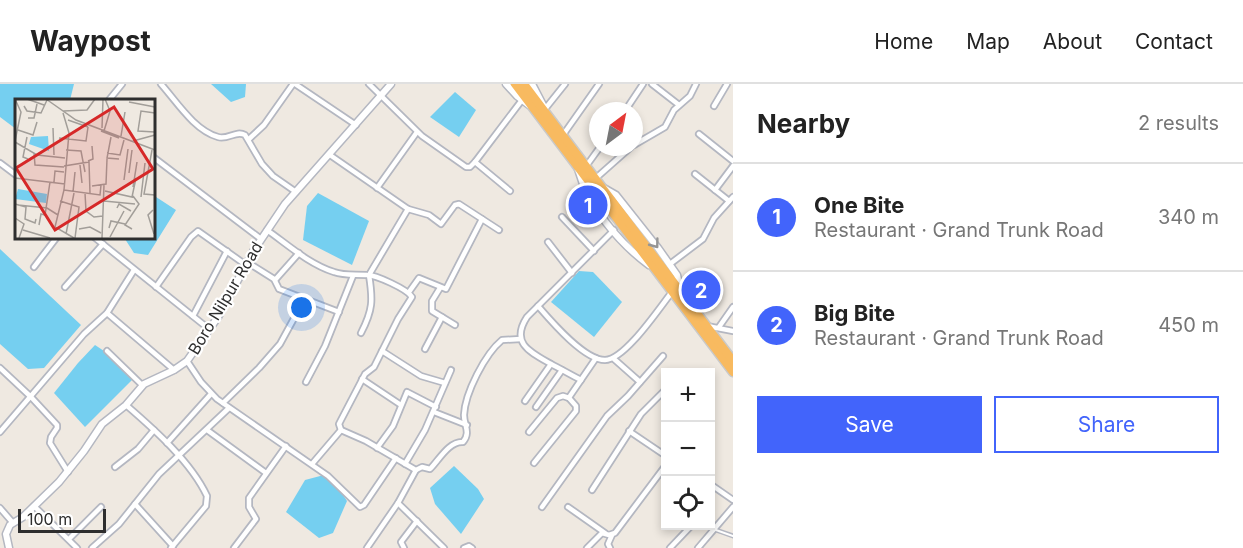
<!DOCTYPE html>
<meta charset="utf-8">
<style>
:root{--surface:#fff;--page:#f6f6f6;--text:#222;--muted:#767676;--line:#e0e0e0;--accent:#4264fb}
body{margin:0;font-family:Inter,sans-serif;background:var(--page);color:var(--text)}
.controls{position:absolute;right:18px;bottom:18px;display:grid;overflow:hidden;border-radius:0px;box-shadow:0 3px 9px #0003}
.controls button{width:54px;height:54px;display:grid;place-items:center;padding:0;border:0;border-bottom:2px solid var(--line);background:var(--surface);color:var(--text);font:30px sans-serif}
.compass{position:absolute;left:589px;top:18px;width:54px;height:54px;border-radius:50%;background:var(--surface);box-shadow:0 3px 9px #0003;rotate:32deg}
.scale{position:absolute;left:18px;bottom:15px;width:88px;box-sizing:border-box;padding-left:6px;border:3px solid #2e2e2e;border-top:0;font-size:16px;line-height:21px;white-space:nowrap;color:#2e2e2e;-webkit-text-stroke:4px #fff;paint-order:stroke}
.you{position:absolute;left:302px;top:224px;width:21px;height:21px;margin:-15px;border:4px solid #fff;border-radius:50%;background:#1a73e8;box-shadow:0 0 0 9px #1a73e833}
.badge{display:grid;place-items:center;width:39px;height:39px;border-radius:50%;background:var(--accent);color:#fff;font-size:20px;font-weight:700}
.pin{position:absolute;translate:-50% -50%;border:3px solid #fff;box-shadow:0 2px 6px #0006}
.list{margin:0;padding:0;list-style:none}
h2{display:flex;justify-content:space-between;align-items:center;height:78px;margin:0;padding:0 24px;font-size:26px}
h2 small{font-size:20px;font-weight:400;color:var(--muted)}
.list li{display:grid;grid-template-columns:39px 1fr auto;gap:18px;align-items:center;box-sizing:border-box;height:108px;padding:0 24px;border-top:2px solid var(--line)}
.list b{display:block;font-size:22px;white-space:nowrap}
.list p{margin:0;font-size:20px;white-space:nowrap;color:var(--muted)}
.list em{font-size:20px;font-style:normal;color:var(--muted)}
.actions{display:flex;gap:12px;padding:18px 24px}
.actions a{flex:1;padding:14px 0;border:2px solid var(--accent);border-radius:0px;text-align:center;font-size:21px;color:var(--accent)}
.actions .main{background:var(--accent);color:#fff}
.icon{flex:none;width:33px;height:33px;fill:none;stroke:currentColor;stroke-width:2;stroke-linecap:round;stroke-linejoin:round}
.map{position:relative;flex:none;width:733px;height:464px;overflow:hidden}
header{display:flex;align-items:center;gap:36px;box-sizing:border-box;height:84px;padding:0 30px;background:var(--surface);border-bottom:2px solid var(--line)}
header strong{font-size:28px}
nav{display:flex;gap:33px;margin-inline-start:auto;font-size:21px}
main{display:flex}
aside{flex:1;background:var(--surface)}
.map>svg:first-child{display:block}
</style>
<header>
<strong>Waypost</strong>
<nav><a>Home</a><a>Map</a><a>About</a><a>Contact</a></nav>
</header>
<main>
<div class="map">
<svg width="733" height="464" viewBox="0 0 733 464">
<rect width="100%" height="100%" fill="#efe9e1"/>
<g fill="#75cff0">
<path d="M 0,0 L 74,0 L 70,16 L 16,16 L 16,45 L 0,33 Z"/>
<path d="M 211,0 L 246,0 L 245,13 L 231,18 Z"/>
<path d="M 455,8 L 476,26 L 459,53 L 430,33 Z"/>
<path d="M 318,109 L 369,137 L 352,181 L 303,156 L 307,122 Z"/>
<path d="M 153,111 L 176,126 L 148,171 L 134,169 L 125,155 L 127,153 L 153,153 Z"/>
<path d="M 0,165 L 81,241 L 44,284 L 28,285 L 0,260 Z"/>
<path d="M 579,187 L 593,188 L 622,218 L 594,253 L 551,218 Z"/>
<path d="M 95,261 L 107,269 L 132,296 L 85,343 L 54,309 L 78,279 Z"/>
<path d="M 454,382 L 478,405 L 484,415 L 461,450 L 435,420 L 430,404 Z"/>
<path d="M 324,391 L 339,405 L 347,417 L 333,449 L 319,454 L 286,428 L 305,396 Z"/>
</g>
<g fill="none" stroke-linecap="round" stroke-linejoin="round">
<defs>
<path id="service" d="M 716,446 L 733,452"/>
<g id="minor">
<path d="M 161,0 C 177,18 194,46 218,53 C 228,56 236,46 245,51 L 262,80 L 273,92 L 296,108"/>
<path d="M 295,0 L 356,41"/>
<path d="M 369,0 L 422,52 L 466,83 L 470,83 L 475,78 L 522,16"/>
<path d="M 652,0 L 679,21"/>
<path d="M 109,16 L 122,0"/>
<path d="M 714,22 L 727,0"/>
<path d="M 545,25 L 565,0"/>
<path d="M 625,27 L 643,0"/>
<path d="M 699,50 L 733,77"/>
<path d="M 563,51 L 599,0"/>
<path d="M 249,55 L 264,41 L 293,0"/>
<path d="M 634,61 L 665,43 L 674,26 L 690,12 L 696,0"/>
<path d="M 330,71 L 408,125 L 369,191 C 373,216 373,226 361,249"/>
<path d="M 153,73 L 261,155"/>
<path d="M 475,78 L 510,107"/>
<path d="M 0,79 L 16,91"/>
<path d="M 587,81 L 600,63"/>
<path d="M 695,90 L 729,117"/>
<path d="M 596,94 L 631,63"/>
<path d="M 377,104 L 417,48"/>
<path d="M 715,106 L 733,82"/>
<path d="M 408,125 L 429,131 L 441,140 L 455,121 L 459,120 L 499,146"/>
<path d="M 562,133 L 594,167"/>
<path d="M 267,146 C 288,161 309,180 334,188 C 345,192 355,190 367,191 C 376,191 407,205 412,213 L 398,235 L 374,283 L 365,290 L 341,336 L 339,340 L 341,346 L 312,380"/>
<path d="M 94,153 L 209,245"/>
<path d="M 548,158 L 572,189"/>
<path d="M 247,178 L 274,195 L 279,205 L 339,228"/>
<path d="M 670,180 L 703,155 L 714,134 L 733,113"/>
<path d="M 34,183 L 57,153"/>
<path d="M 275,196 L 299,169"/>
<path d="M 65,203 L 103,160"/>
<path d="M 156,203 L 191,153 L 198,147 L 246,181"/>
<path d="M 440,204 L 432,217 L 432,227 L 455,241"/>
<path d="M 409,208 L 419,194 L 446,205 L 482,135"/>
<path d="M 538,222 C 551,237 584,276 605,276 C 625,276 660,223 672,208"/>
<path d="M 107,229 L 174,286"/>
<path d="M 193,232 L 227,167"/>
<path d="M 707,242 L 733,247"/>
<path d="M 719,243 L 733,223"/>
<path d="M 425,265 L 442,233"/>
<path d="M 107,267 L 142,301"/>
<path d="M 382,267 L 421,292 L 445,299"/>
<path d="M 614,275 L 640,298"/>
<path d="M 187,277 L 201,298 L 217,315 L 328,392 L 360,423 L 364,421 L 396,374"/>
<path d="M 0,284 L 31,313 L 57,341 L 57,344 L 51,353 L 50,359 L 68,388"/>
<path d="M 362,295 L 401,321"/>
<path d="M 581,296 C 571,291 561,285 551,280 C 530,268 510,259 527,233 L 614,146"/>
<path d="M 306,298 L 325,262 L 353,192"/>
<path d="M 525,317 L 551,280"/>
<path d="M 223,319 L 259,284 L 280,260 L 304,216"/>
<path d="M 126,321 C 155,346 191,378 207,412 L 206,422 L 171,464"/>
<path d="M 536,323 L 562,286"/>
<path d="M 434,328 L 467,341"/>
<path d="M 207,346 L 266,389"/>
<path d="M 341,346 L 366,357 L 414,385 L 416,386 L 422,383 L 430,385 C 439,376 449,357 463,358 C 471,349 464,341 464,331 C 465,309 485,270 502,256 L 521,255"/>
<path d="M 629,347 L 666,372"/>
<path d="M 0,348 L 84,250 L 107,229 L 134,186"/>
<path d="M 529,348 L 557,314 L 563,312 L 569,314"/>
<path d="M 167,359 L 211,310"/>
<path d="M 377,364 L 393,342 L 407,308 L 436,323"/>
<path d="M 534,379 L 576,327 L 576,322 L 569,314 L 570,312 L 596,274"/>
<path d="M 405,380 L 425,346 L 451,286"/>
<path d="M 115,383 L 138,365 L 154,346"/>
<path d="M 710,400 L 733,416"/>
<path d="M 592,406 L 641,330 L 666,305"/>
<path d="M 710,412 L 710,419"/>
<path d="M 398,419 L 444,464"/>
<path d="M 135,420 L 173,462"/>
<path d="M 34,422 L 77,464"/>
<path d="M 542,423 L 607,332 L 628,312 L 663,272"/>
<path d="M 568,423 L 605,449"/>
<path d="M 0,424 L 13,439"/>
<path d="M 69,455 L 101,423"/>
<path d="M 92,464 L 119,440 L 159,390 L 229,324"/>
<path d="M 234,464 L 256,435 L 249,423 L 249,414 L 286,362"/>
<path d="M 367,464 L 398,419 L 416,386"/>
<path d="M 404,464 L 401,458 L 417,437"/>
<path d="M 464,464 L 469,462 L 472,464"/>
<path d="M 587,464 L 602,449 L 609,451 L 615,449 L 666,381"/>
<path d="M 610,464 L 608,460 L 612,451"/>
<path d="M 670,464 L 691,442"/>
<path d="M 698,464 L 733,423"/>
</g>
<g id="tertiary">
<path d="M 506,0 L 517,12 L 529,21"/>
<path d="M 532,0 L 544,23"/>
<path d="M 578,85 C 588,122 619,159 649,181"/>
<path d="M 602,103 L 616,111 L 658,164 L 677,191 L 680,205"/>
<path d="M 9,464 L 6,450 L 10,441 L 23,433 L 59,398 L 84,367 L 102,340 L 126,321 L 144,300 L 174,286 L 187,277 L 218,233 L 254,166 L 285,120 L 391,0"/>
</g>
<g id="trunk">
<path d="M 515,0 L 733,288"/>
<path d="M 524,0 L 733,277"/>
</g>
</defs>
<use href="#service" stroke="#b4b7c1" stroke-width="5"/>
<use href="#minor" stroke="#b4b7c1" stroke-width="8"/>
<use href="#tertiary" stroke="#b4b7c1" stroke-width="9"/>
<use href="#trunk" stroke="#c9c9c9" stroke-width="11"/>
<use href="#service" stroke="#fff" stroke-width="2"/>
<use href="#minor" stroke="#fff" stroke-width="4.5"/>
<use href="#tertiary" stroke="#fff" stroke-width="6"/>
<use href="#trunk" stroke="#f8ba60" stroke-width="8"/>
</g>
<defs><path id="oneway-chevron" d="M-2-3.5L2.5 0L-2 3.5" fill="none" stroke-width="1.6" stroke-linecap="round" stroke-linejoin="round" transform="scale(1.5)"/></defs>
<use stroke="#969696" href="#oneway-chevron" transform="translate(655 160) rotate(53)"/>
<g text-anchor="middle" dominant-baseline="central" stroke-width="4.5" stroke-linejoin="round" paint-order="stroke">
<g font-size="16" fill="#2e2e2e" stroke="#fff">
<text transform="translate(225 214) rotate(-59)">Boro Nilpur Road</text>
</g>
</g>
<g transform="translate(15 15)">
<rect width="140" height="140" fill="#efe9e1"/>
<path d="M 33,37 L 34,52 L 14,45 L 16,38 ZM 3,90 L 32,95 L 31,104 L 0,100 Z" fill="#75cff0"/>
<path fill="none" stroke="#a29e99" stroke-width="1.5" d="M 12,0 L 29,6M 31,0 L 61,21 L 140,51M 114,3 L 140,8M 9,7 L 12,12 L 26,14 L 32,1M 48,12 L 72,11 L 80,0M 48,14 L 54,34 L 49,91 L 40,128 L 59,139M 140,14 L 126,12 L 123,32 L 140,33M 13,19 L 19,19 L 22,5M 53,21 L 73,28M 38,29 L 39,56M 87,29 L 88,0M 3,31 L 18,36 L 22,23M 86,32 L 104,39M 89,32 L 95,12 L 90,0M 106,37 L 110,13M 12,38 L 8,58 L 13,60M 96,38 L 92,59 L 104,60M 44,39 L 71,42 L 73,28M 0,42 L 6,13 L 0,0M 118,42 L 140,36M 0,43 L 22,56 L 50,59M 51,51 L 66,52 L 70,73M 137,51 L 129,95 L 140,96M 19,54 L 20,66 L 49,68M 92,54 L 105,56 L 109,41M 73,62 L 78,60 L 77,47M 65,66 L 67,84M 49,67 L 74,63 L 75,94M 114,74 L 117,51M 0,79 L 50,85M 109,81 L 113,50M 39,83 L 40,72 L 49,73M 77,87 L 91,85 L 92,60M 118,88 L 122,63M 49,91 L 85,96 L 86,86M 90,92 L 117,98 L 121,79M 58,93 L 60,73M 70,94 L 71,112 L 79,118 L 88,117M 126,98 L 130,64M 45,102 L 64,108 L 60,139M 89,102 L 120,105M 0,105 L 11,108 L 10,120 L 20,124 L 21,120M 3,106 L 32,109 L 43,116M 102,109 L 104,105 L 116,112M 138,111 L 133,116 L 139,135M 0,119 L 9,125 L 4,139M 24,126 L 26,115 L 30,116 L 35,83M 94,129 L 96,122 L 110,125M 64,130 L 75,128 L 86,134M 117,130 L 110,126 L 124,105 L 118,97M 8,131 L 35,139M 51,135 L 59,94M 95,138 L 109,112M 87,139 L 89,86"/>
<path fill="#d62828" fill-opacity="0.15" stroke="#d62828" stroke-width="3" d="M 99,8 L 138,70 L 40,131 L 1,69 Z"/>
<rect width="140" height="140" fill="none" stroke="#2e2e2e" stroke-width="3"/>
</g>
</svg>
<div class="controls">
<button>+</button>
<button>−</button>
<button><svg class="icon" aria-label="locate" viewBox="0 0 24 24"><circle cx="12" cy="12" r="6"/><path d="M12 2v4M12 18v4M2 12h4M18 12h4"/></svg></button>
</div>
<svg class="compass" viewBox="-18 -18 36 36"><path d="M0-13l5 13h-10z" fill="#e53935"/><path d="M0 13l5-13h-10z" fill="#767676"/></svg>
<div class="scale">100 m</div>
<div class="you"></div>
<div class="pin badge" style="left:588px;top:121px">1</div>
<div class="pin badge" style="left:701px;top:206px">2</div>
</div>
<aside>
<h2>Nearby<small>2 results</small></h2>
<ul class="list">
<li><span class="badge">1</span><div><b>One Bite</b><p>Restaurant · Grand Trunk Road</p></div><em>340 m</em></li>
<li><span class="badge">2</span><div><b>Big Bite</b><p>Restaurant · Grand Trunk Road</p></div><em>450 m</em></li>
</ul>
<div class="actions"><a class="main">Save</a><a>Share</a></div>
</aside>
</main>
